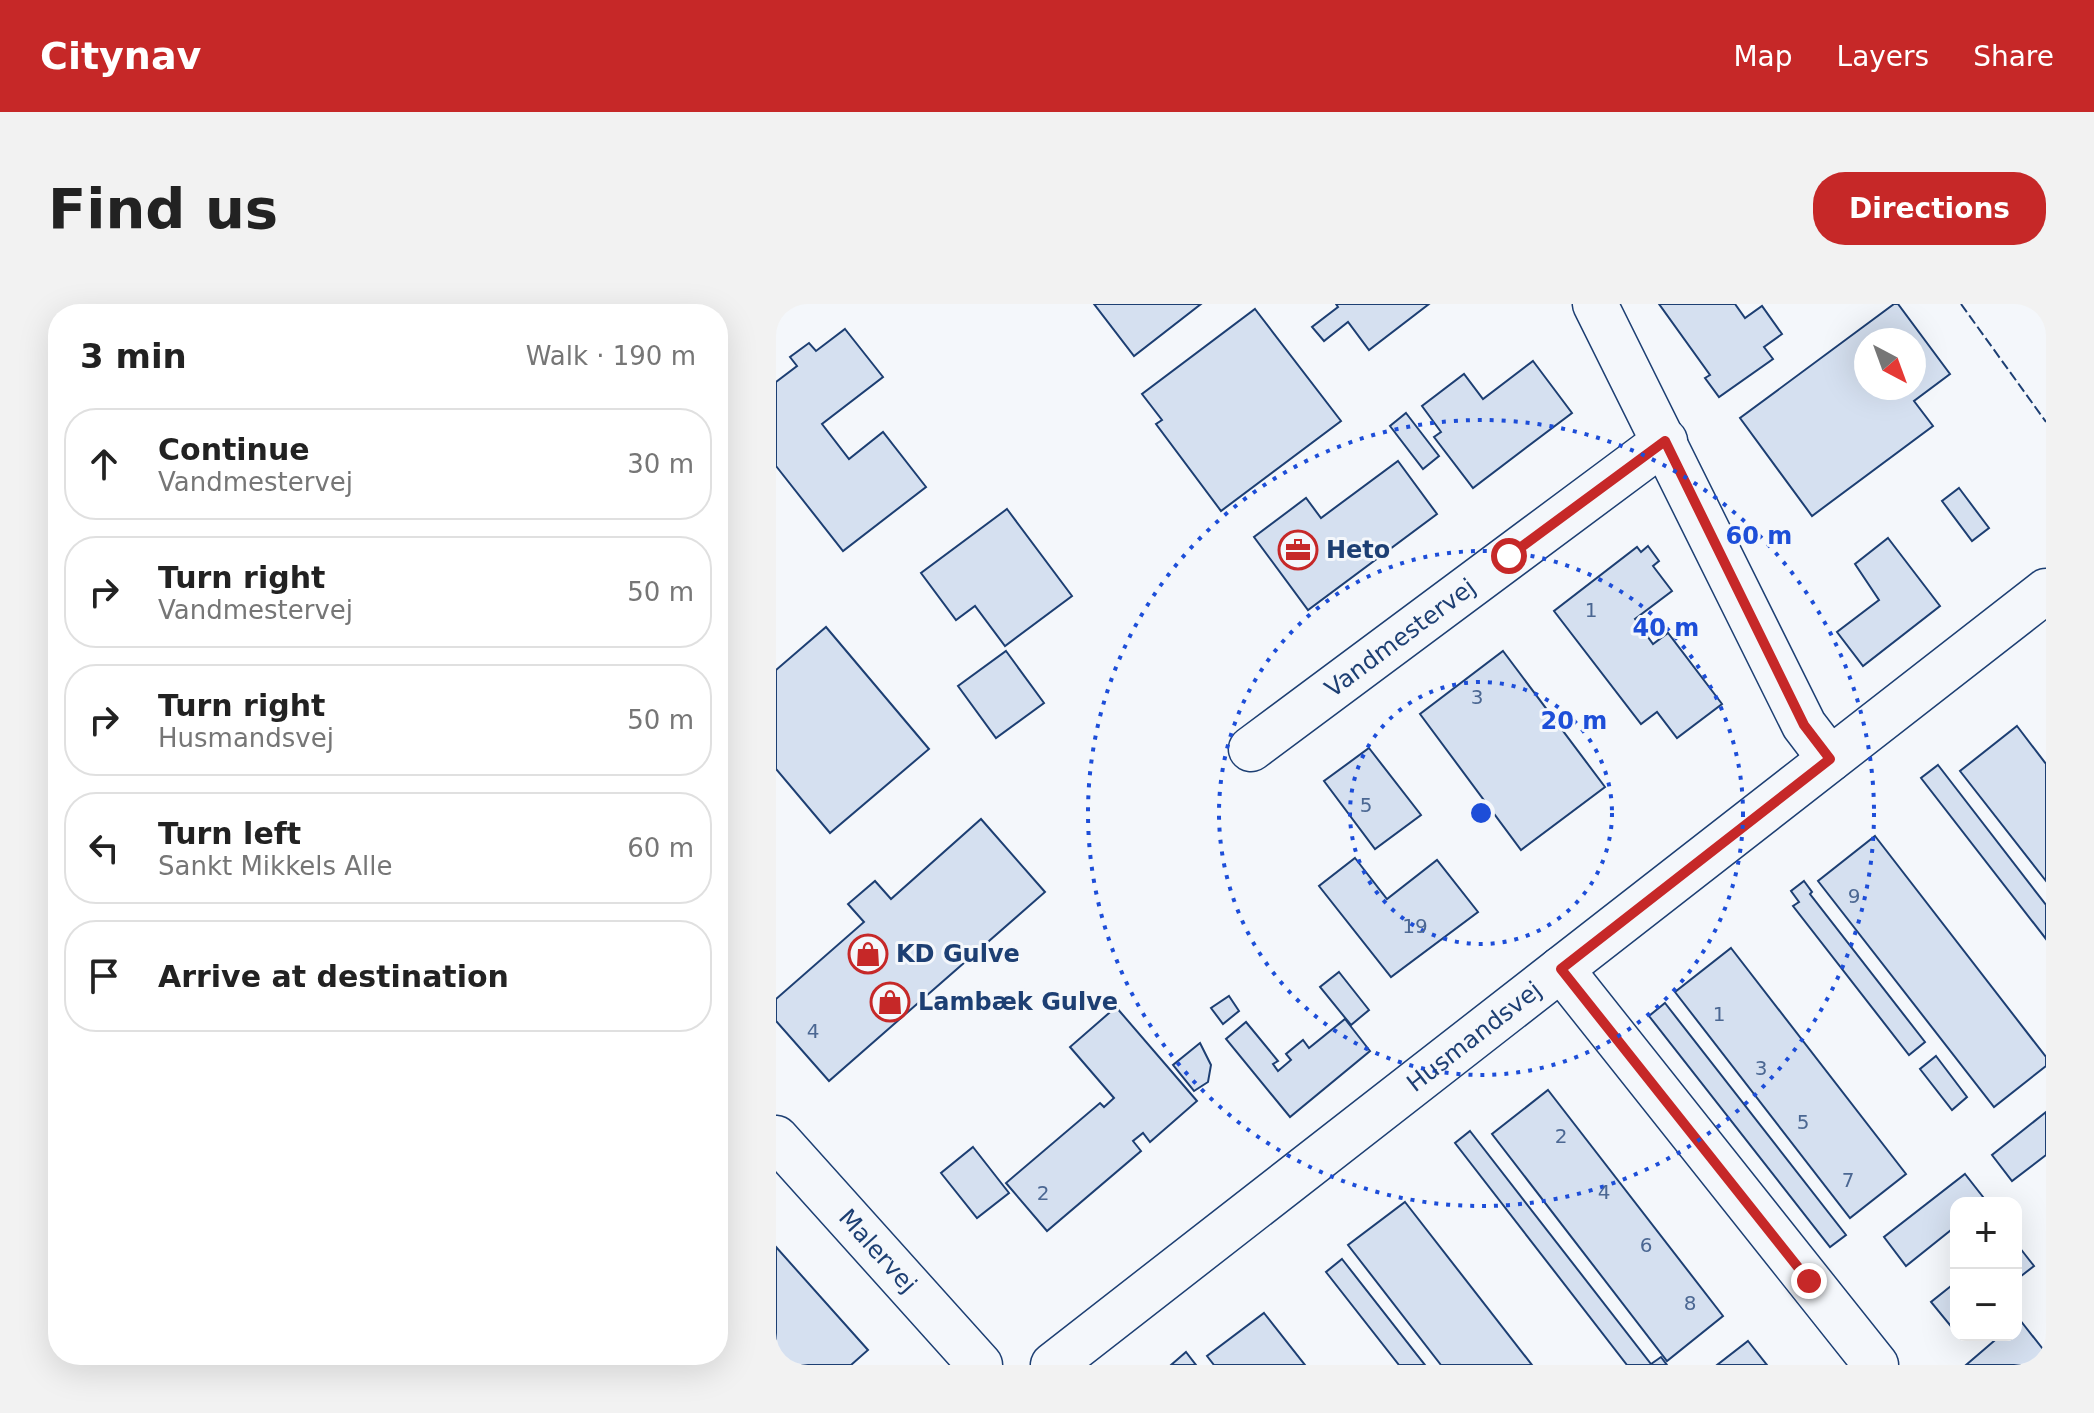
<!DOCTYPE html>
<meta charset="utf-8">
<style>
:root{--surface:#fff;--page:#f2f2f2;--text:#222;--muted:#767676;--line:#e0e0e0;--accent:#c62828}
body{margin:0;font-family:"DejaVu Sans",sans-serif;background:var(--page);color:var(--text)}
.controls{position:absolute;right:24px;bottom:24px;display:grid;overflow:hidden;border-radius:16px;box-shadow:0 8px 32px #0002}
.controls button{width:72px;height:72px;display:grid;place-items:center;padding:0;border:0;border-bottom:2px solid var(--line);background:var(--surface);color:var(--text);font:40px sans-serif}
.compass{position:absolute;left:1078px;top:24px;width:72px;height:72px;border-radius:50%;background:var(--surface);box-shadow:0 8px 32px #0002;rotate:139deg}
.stop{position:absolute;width:24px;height:24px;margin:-18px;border:6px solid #c62828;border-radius:50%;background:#fff}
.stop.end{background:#c62828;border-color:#fff;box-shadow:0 2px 8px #0008}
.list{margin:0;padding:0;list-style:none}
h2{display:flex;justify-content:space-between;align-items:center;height:104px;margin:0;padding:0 32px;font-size:34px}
h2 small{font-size:26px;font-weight:400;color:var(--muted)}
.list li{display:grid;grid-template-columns:52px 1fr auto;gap:24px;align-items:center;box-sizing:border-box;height:112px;margin:0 16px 16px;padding:0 16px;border:2px solid var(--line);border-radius:32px}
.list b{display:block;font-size:30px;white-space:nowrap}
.list p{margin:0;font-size:26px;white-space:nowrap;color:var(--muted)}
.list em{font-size:26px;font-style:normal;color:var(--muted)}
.icon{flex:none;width:44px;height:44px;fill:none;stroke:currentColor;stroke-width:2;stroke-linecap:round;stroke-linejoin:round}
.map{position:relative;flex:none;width:1270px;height:1061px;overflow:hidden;border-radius:32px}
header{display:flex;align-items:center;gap:48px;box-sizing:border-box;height:112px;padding:0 40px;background:var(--accent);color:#fff}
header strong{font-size:38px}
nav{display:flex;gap:44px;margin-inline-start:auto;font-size:28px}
.intro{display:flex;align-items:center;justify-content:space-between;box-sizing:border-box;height:192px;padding:0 48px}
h1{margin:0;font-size:56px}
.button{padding:20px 36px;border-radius:32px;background:var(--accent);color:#fff;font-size:28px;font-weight:700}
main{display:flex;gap:48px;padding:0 48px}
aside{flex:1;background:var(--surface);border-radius:32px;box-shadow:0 8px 32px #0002}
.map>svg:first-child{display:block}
</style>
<header>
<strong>Citynav</strong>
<nav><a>Map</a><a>Layers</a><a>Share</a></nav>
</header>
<div class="intro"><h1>Find us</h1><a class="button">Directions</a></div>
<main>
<aside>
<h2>3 min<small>Walk · 190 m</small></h2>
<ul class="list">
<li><svg class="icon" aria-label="ahead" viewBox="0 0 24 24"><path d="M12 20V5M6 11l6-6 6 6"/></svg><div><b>Continue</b><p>Vandmestervej</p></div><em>30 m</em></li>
<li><svg class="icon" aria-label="right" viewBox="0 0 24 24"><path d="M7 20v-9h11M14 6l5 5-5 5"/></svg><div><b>Turn right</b><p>Vandmestervej</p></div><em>50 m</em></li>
<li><svg class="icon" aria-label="right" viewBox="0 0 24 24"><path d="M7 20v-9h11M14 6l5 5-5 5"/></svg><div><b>Turn right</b><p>Husmandsvej</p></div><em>50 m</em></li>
<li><svg class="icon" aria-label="left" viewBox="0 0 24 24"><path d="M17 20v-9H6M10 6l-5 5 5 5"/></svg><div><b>Turn left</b><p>Sankt Mikkels Alle</p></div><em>60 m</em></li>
<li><svg class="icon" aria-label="arrive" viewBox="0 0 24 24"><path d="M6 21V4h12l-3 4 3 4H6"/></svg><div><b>Arrive at destination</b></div></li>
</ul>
</aside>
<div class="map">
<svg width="1270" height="1061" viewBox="0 0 1270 1061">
<rect width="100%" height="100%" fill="#f4f7fb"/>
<g fill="#d5e0f0" stroke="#1d3f73" stroke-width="2" fill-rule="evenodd">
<path d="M 318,0 L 425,0 L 358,52 Z"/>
<path d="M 560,0 L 653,0 L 593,46 L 572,18 L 548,37 L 536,23 L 562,3 Z"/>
<path d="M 883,0 L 959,0 L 969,14 L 986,2 L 1006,30 L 988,43 L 997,55 L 943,93 L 929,74 L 934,71 Z"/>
<path d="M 1118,0 L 1122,0 L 1174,70 L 1138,97 L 1157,122 L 1036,212 L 964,114 ZM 1090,36 L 1138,36 L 1138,84 L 1090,84 Z"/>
<path d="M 479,5 L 565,117 L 445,207 L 380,120 L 386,116 L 366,90 Z"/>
<path d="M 69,25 L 107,73 L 46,120 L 73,155 L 107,128 L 150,183 L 67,247 L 0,162 L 0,78 L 21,62 L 14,53 L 33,39 L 40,47 Z"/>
<path d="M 757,57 L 796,109 L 697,184 L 658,133 L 665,128 L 646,102 L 688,70 L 707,95 Z"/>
<path d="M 630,109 L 663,152 L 647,165 L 614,122 Z"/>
<path d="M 622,157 L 661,210 L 532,306 L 478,233 L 530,194 L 545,214 Z"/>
<path d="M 1183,184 L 1213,224 L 1196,237 L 1166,197 Z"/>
<path d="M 231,205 L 296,292 L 229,342 L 199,302 L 180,316 L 145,269 Z"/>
<path d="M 1112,234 L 1164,302 L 1087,362 L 1061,328 L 1103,296 L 1079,260 Z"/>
<path d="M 872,242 L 883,257 L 877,262 L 896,287 L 859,315 L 877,340 L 892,329 L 946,400 L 901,434 L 881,408 L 865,420 L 778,307 L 861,243 L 865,248 Z"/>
<path d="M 50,323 L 153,445 L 54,529 L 0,465 L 0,366 Z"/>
<path d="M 230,347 L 268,399 L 220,434 L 182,382 Z"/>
<path d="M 727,347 L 829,483 L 745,546 L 644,410 Z"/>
<path d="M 1241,422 L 1270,460 L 1270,577 L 1184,467 Z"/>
<path d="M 593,444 L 645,511 L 599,545 L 548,477 Z"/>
<path d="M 1162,461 L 1270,601 L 1270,635 L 1145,474 Z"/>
<path d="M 205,515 L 269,588 L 53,777 L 0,717 L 0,695 L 88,618 L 72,600 L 99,577 L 115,595 Z"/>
<path d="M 1099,532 L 1270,753 L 1270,762 L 1218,803 L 1042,577 Z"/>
<path d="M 579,554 L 611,595 L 661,556 L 702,608 L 615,673 L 543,582 Z"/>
<path d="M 1028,577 L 1036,588 L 1034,590 L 1149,738 L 1133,751 L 1017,602 L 1023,598 L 1015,587 Z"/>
<path d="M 955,644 L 1130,870 L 1074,914 L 899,688 Z"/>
<path d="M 563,668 L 593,706 L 575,721 L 544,683 Z"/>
<path d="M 453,692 L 463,707 L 447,720 L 435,704 Z"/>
<path d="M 889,699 L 1070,931 L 1054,943 L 873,712 Z"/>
<path d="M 340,703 L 421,797 L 374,838 L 367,829 L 357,837 L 365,847 L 271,927 L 230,879 L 324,799 L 328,803 L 338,794 L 294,743 Z"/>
<path d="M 569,715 L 594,747 L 514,813 L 450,735 L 470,718 L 502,757 L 497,760 L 502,767 L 515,756 L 510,750 L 527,736 L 533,744 Z"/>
<path d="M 424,739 L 435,761 L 432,778 L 418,787 L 397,761 Z"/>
<path d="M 1160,752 L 1191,793 L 1176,806 L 1144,765 Z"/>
<path d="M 772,786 L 947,1012 L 891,1057 L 716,830 Z"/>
<path d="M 1270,808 L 1270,851 L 1236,877 L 1216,851 Z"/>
<path d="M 694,827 L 875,1060 L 885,1053 L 891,1061 L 851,1061 L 679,839 Z"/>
<path d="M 197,843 L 233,889 L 201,914 L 165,869 Z"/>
<path d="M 1189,870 L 1211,898 L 1180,899 L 1180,922 L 1130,962 L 1108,933 Z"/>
<path d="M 629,898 L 756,1061 L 665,1061 L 572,941 Z"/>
<path d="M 1240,939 L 1258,962 L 1240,976 Z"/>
<path d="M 0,943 L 92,1046 L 75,1061 L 0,1061 Z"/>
<path d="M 566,955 L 649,1061 L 623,1061 L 550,968 Z"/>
<path d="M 1180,978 L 1180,1024 L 1178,1026 L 1155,998 Z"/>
<path d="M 488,1009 L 529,1061 L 438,1061 L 431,1052 Z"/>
<path d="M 1244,1016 L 1270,1049 L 1270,1061 L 1190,1061 L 1225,1031 L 1240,1031 L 1240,1019 Z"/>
<path d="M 972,1037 L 991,1061 L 941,1061 Z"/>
<path d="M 410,1048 L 420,1061 L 395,1061 Z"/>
</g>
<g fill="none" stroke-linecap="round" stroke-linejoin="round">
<defs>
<g id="minor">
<path d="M 819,0 L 1028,421 L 1054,455"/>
<path id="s1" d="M 475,445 L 889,137"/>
<path d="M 785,665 L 1100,1061"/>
<path id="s2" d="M 0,834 L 204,1061"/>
<path id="s3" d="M 277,1061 L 1270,287"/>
</g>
</defs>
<use href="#minor" stroke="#1d3f73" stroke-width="47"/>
<use href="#minor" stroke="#f4f7fb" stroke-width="44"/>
<path stroke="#1d3f73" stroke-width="2" stroke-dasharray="10 4" stroke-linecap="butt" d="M 1185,0 L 1270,118"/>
</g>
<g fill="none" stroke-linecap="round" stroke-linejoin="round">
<path stroke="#c62828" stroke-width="10" d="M 733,252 L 889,137 L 1028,421 L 1054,455 L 785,665 L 1033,977"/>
</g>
<g fill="none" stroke="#1d4ed8" stroke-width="4" stroke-dasharray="4 8">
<circle cx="705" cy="509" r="131"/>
<circle cx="705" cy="509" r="262"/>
<circle cx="705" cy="509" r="393"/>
</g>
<defs>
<symbol id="office-ring" viewBox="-11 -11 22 22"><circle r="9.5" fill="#f4f7fb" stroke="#c62828" stroke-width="1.5"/><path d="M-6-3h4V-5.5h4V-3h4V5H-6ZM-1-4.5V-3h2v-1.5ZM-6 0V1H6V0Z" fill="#c62828"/></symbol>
<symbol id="shop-ring" viewBox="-11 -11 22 22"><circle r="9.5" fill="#f4f7fb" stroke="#c62828" stroke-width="1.5"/><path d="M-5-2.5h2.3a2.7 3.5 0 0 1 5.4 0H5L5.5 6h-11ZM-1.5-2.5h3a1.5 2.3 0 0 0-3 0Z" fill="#c62828"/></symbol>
</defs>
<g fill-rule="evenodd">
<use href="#office-ring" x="500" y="224" width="44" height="44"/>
<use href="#shop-ring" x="70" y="628" width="44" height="44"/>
<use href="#shop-ring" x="92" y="676" width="44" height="44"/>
</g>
<g text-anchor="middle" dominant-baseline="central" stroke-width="6" stroke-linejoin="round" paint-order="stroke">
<g font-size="20" fill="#4b6792">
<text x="815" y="306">1</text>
<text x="701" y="393">3</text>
<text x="590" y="501">5</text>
<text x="1078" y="592">9</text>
<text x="639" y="622">19</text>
<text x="943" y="710">1</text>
<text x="37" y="727">4</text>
<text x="985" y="764">3</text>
<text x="1027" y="818">5</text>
<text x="785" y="832">2</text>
<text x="1072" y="876">7</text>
<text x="828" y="888">4</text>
<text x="267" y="889">2</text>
<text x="870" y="941">6</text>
<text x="914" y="999">8</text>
</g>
<g font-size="24" font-weight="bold" fill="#1d3f73" stroke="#f4f7fb" text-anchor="start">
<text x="550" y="246">Heto</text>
<text x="120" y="650">KD Gulve</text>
<text x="142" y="698">Lambæk Gulve</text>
</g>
<g font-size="24" fill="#1d3f73" stroke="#f4f7fb">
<text stroke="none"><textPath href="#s1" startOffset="186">Vandmestervej</textPath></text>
<text stroke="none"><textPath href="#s3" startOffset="534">Husmandsvej</textPath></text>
<text stroke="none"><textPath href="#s2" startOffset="152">Malervej</textPath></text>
</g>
</g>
<circle cx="705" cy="509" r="12" fill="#1d4ed8" stroke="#f4f7fb" stroke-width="4"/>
<g font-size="24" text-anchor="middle" font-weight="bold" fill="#1d4ed8" stroke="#f4f7fb" stroke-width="6" stroke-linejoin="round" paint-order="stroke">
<text x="983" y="240">60 m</text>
<text x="890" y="332">40 m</text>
<text x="798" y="425">20 m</text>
</g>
</svg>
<div class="controls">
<button>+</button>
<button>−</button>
</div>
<svg class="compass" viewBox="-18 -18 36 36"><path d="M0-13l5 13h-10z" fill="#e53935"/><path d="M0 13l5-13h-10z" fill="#767676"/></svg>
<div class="stop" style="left:733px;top:252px"></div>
<div class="stop end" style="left:1033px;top:977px"></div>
</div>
</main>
